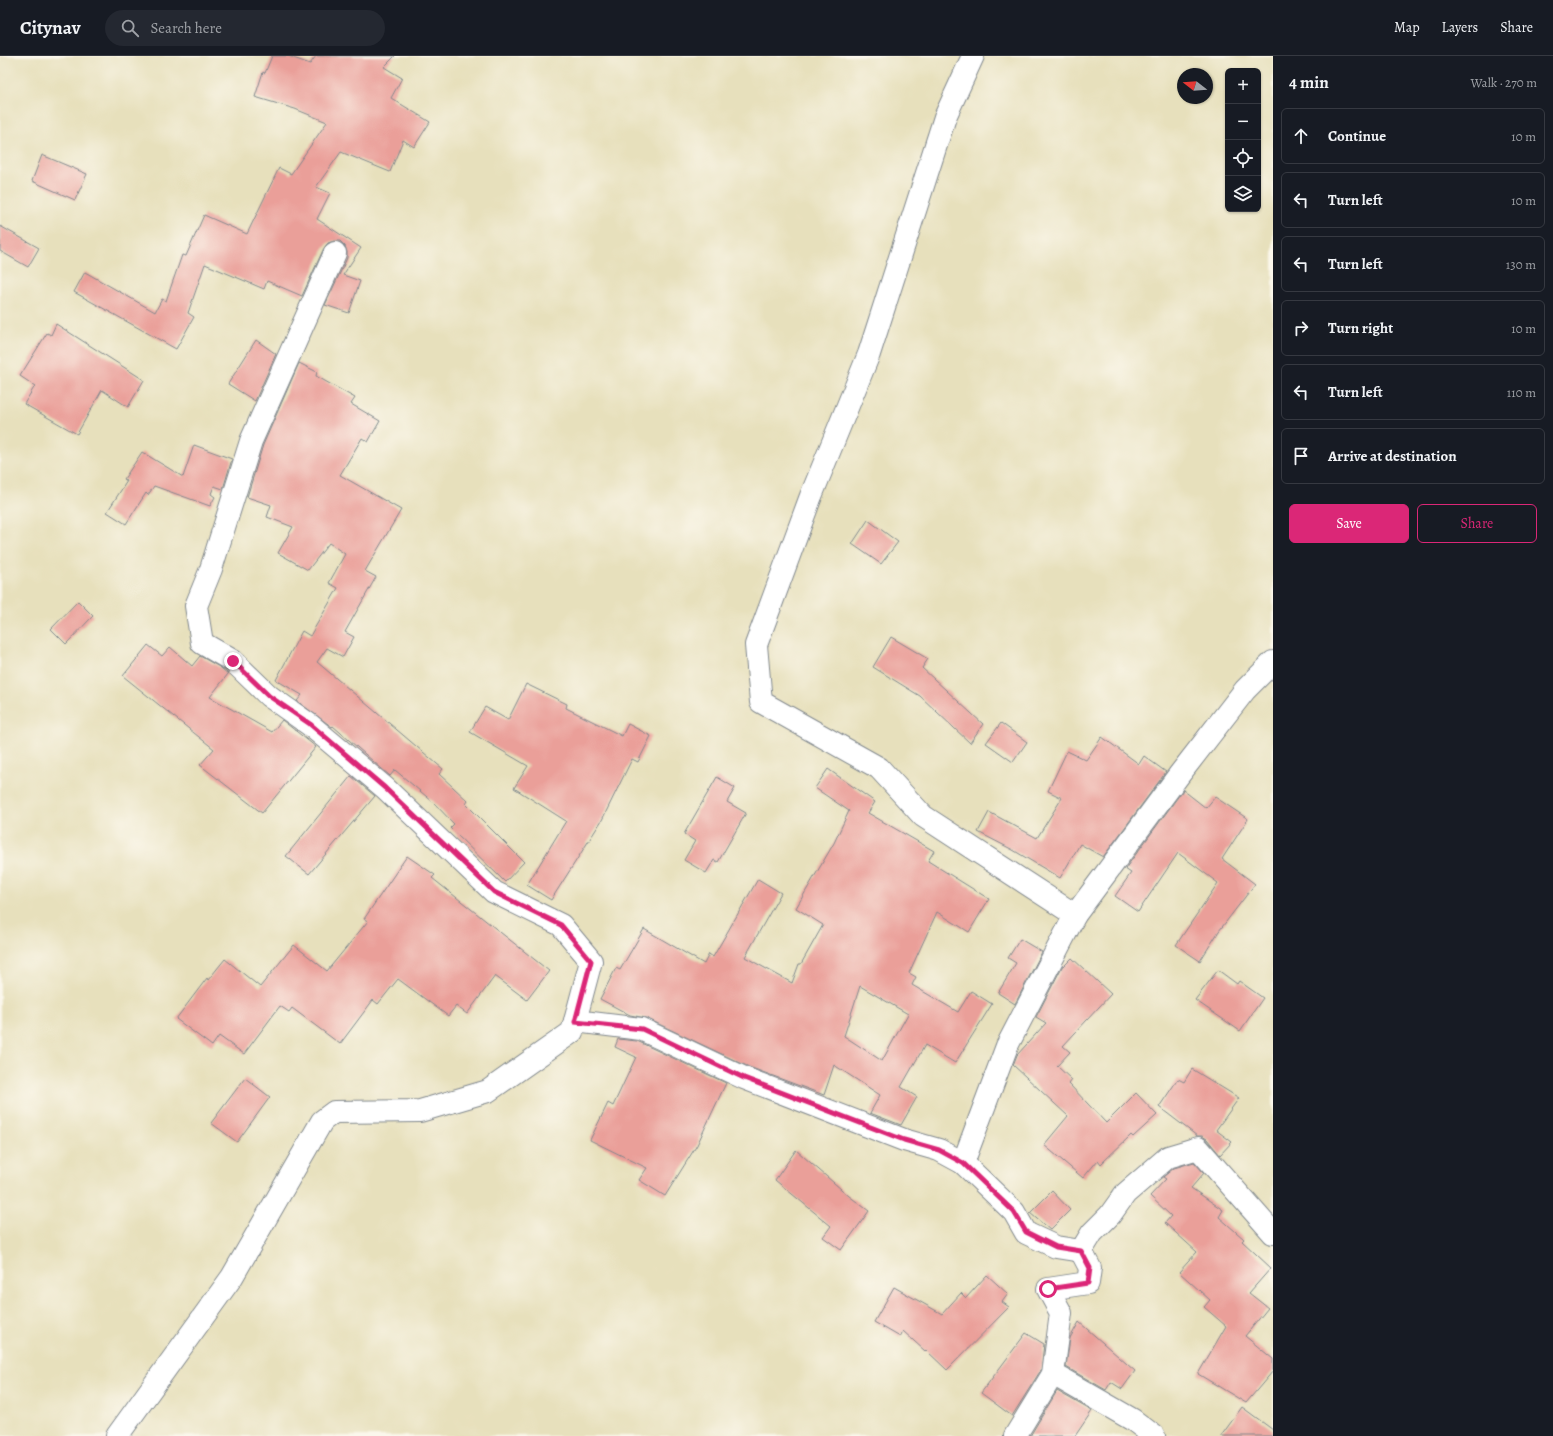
<!DOCTYPE html>
<meta charset="utf-8">
<style>
:root{--surface:#171b24;--page:#242831;--text:#f1f3f6;--muted:#9ea1a6;--line:#363941;--accent:#db2777}
body{margin:0;font-family:Alegreya,serif;background:var(--page);color:var(--text)}
.controls{position:absolute;right:12px;top:12px;display:grid;overflow:hidden;border-radius:6px;box-shadow:0 1px 3px #0004}
.controls button{width:36px;height:36px;display:grid;place-items:center;padding:0;border:0;border-bottom:1px solid var(--line);background:var(--surface);color:var(--text);font:20px sans-serif}
.compass{position:absolute;left:1177px;top:12px;width:36px;height:36px;border-radius:50%;background:var(--surface);box-shadow:0 1px 3px #0004;rotate:287deg}
.stop{position:absolute;width:12px;height:12px;margin:-9px;border:3px solid #db2777;border-radius:50%;background:#fff}
.stop.end{background:#db2777;border-color:#fff;box-shadow:0 1px 4px #0008}
.list{margin:0;padding:0;list-style:none}
h2{display:flex;justify-content:space-between;align-items:center;height:52px;margin:0;padding:0 16px;font-size:17px}
h2 small{font-size:13px;font-weight:400;color:var(--muted)}
.list li{display:grid;grid-template-columns:26px 1fr auto;gap:12px;align-items:center;box-sizing:border-box;height:56px;margin:0 8px 8px;padding:0 8px;border:1px solid var(--line);border-radius:6px}
.list b{display:block;font-size:15px;white-space:nowrap}
.list em{font-size:13px;font-style:normal;color:var(--muted)}
.actions{display:flex;gap:8px;padding:12px 16px}
.actions a{flex:1;padding:9px 0;border:1px solid var(--accent);border-radius:6px;text-align:center;font-size:14px;color:var(--accent)}
.actions .main{background:var(--accent);color:#fff}
.icon{flex:none;width:22px;height:22px;fill:none;stroke:currentColor;stroke-width:2;stroke-linecap:round;stroke-linejoin:round}
.map{position:relative;flex:none;width:1273px;height:1380px;overflow:hidden}
header{display:flex;align-items:center;gap:24px;box-sizing:border-box;height:56px;padding:0 20px;background:var(--surface);border-bottom:1px solid var(--line)}
header strong{font-size:19px}
nav{display:flex;gap:22px;margin-inline-start:auto;font-size:14px}
.search{width:280px;height:36px;background:var(--page);display:flex;align-items:center;gap:10px;box-sizing:border-box;padding:0 14px;border-radius:22px;color:var(--muted);font-size:15px}
main{display:flex}
aside{flex:1;background:var(--surface)}
.map>svg:first-child{display:block}
</style>
<header>
<strong>Citynav</strong>
<div class="search"><svg class="icon" aria-label="search" viewBox="0 0 24 24"><circle cx="10" cy="10" r="6"/><path d="M15 15l6 6"/></svg>Search here</div>
<nav><a>Map</a><a>Layers</a><a>Share</a></nav>
</header>
<main>
<div class="map">
<svg width="1273" height="1380" viewBox="0 0 1273 1380">
<rect width="100%" height="100%" fill="#fbf7ec"/>
<filter id="ink" filterUnits="userSpaceOnUse"><feTurbulence type="fractalNoise" baseFrequency=".025" numOctaves="2"/><feDisplacementMap in="SourceGraphic" scale="8" xChannelSelector="R" yChannelSelector="G"/><feConvolveMatrix kernelMatrix="1 2 1 2 8 2 1 2 1" color-interpolation-filters="sRGB"/></filter>
<filter id="wash" filterUnits="userSpaceOnUse"><feTurbulence type="fractalNoise" baseFrequency=".012" numOctaves="4" result="noise"/><feDisplacementMap in="SourceGraphic" scale="16" xChannelSelector="R" yChannelSelector="G"/><feGaussianBlur stdDeviation="0.9" result="paint"/><feColorMatrix in="noise" values="0 0 0 0 0 0 0 0 0 0 0 0 0 0 0 0 0 1.4 0 .05"/><feComposite in="paint" operator="in"/></filter>
<g filter="url(#wash)">
<rect width="100%" height="100%" fill="#e7e0bc"/>
<g id="blocks">
<g fill="#ea9f99" fill-rule="evenodd">
<path d="M 272,0 L 288,0 L 310,8 L 316,0 L 395,0 L 384,11 L 402,22 L 391,42 L 430,66 L 414,91 L 403,84 L 390,116 L 341,96 L 316,131 L 330,137 L 317,163 L 361,192 L 343,219 L 360,225 L 349,257 L 325,249 L 347,202 L 347,196 L 345,190 L 340,185 L 334,185 L 328,187 L 324,192 L 302,240 L 267,225 L 264,233 L 205,208 L 188,257 L 194,261 L 176,293 L 74,236 L 85,216 L 155,256 L 162,243 L 166,245 L 182,199 L 186,200 L 204,159 L 247,178 L 279,112 L 291,118 L 327,66 L 295,53 L 255,41 L 263,16 L 265,17 Z"/>
<path d="M 42,99 L 87,118 L 75,144 L 32,125 Z"/>
<path d="M 0,170 L 39,192 L 28,211 L 0,195 Z"/>
<path d="M 56,268 L 144,324 L 128,351 L 102,334 L 77,378 L 24,348 L 35,330 L 20,320 L 47,277 L 51,279 Z"/>
<path d="M 256,284 L 276,298 L 255,345 L 228,328 Z"/>
<path d="M 299,307 L 317,316 L 316,320 L 355,342 L 351,348 L 380,365 L 368,386 L 362,382 L 340,419 L 401,454 L 365,515 L 376,521 L 345,576 L 354,581 L 343,601 L 327,592 L 317,606 L 443,713 L 439,718 L 468,745 L 466,748 L 524,806 L 505,826 L 450,772 L 454,768 L 433,746 L 395,714 L 390,720 L 333,670 L 332,671 L 297,645 L 302,639 L 276,624 L 302,575 L 310,580 L 338,532 L 329,527 L 345,498 L 329,487 L 308,514 L 278,497 L 293,471 L 267,461 L 271,449 L 247,441 L 263,389 Z"/>
<path d="M 194,389 L 232,403 L 223,433 L 214,430 L 211,438 L 215,441 L 210,450 L 154,430 L 148,439 L 146,437 L 126,468 L 107,456 L 127,425 L 124,423 L 142,396 L 183,421 Z"/>
<path d="M 868,464 L 898,486 L 881,508 L 852,488 Z"/>
<path d="M 78,545 L 93,560 L 66,588 L 51,573 Z"/>
<path d="M 891,581 L 928,603 L 922,612 L 983,668 L 970,687 L 920,640 L 873,611 Z"/>
<path d="M 148,589 L 162,600 L 170,591 L 192,610 L 200,600 L 221,612 L 228,618 L 210,641 L 272,676 L 282,664 L 316,691 L 262,757 L 200,709 L 214,693 L 123,620 Z"/>
<path d="M 526,628 L 567,648 L 566,652 L 622,680 L 628,668 L 651,680 L 638,706 L 632,703 L 602,764 L 551,844 L 527,829 L 566,765 L 514,732 L 528,710 L 470,676 L 485,651 L 508,664 Z"/>
<path d="M 1001,667 L 1027,686 L 1013,706 L 986,687 Z"/>
<path d="M 1102,681 L 1139,708 L 1144,700 L 1166,716 L 1103,801 L 1080,788 L 1060,822 L 1013,794 L 978,776 L 989,756 L 1037,782 L 1062,742 L 1048,735 L 1067,695 L 1086,704 Z"/>
<path d="M 828,713 L 875,746 L 868,757 L 934,795 L 928,805 L 989,843 L 969,876 L 937,856 L 909,917 L 916,921 L 912,929 L 958,956 L 971,935 L 992,948 L 955,1007 L 925,989 L 901,1031 L 917,1041 L 901,1069 L 870,1057 L 880,1039 L 834,1009 L 824,1039 L 749,1011 L 646,962 L 630,959 L 600,943 L 616,912 L 620,914 L 644,873 L 704,908 L 709,898 L 713,901 L 758,823 L 781,837 L 745,901 L 792,927 L 799,908 L 801,908 L 823,869 L 796,852 L 834,787 L 849,755 L 815,732 ZM 860,930 L 908,958 L 882,1005 L 844,980 Z"/>
<path d="M 351,720 L 375,740 L 309,818 L 286,800 Z"/>
<path d="M 717,721 L 735,732 L 727,746 L 746,757 L 718,806 L 714,804 L 706,817 L 684,804 L 695,785 L 684,778 Z"/>
<path d="M 1183,734 L 1206,752 L 1215,741 L 1248,763 L 1222,803 L 1255,828 L 1219,875 L 1200,905 L 1176,889 L 1218,827 L 1178,797 L 1138,856 L 1115,840 L 1131,817 L 1125,813 Z"/>
<path d="M 407,800 L 435,819 L 432,822 L 549,915 L 527,944 L 495,920 L 467,958 L 456,950 L 448,960 L 398,923 L 378,948 L 373,944 L 340,988 L 292,952 L 289,956 L 280,950 L 244,998 L 219,980 L 212,990 L 176,963 L 207,922 L 208,924 L 225,903 L 260,931 L 294,889 L 327,915 L 368,865 L 364,863 Z"/>
<path d="M 1020,883 L 1042,896 L 1015,948 L 998,937 L 1016,907 L 1008,902 Z"/>
<path d="M 1072,902 L 1111,938 L 1063,990 L 1070,996 L 1057,1010 L 1072,1024 L 1069,1028 L 1106,1067 L 1136,1037 L 1157,1059 L 1133,1081 L 1131,1079 L 1101,1108 L 1098,1104 L 1083,1122 L 1044,1089 L 1068,1060 L 1013,1009 L 1017,999 L 1046,967 L 1036,961 L 1063,909 L 1064,910 Z"/>
<path d="M 1218,914 L 1237,928 L 1239,925 L 1263,942 L 1240,975 L 1195,944 Z"/>
<path d="M 618,983 L 637,985 L 726,1027 L 697,1089 L 665,1140 L 639,1124 L 647,1112 L 590,1084 L 608,1047 L 613,1050 L 636,1001 L 615,991 Z"/>
<path d="M 1192,1013 L 1239,1042 L 1216,1074 L 1232,1086 L 1220,1099 L 1207,1083 L 1202,1080 L 1197,1080 L 1159,1051 L 1178,1023 L 1184,1026 Z"/>
<path d="M 245,1022 L 270,1041 L 237,1086 L 211,1067 Z"/>
<path d="M 796,1094 L 849,1140 L 869,1155 L 841,1194 L 823,1181 L 831,1170 L 775,1124 Z"/>
<path d="M 1194,1106 L 1204,1117 L 1191,1132 L 1223,1154 L 1219,1161 L 1244,1183 L 1242,1185 L 1271,1212 L 1249,1237 L 1268,1252 L 1245,1280 L 1273,1303 L 1273,1315 L 1246,1347 L 1198,1318 L 1226,1270 L 1204,1251 L 1210,1244 L 1179,1216 L 1197,1196 L 1165,1167 L 1171,1160 L 1150,1140 L 1166,1123 L 1163,1121 L 1174,1112 Z"/>
<path d="M 1052,1135 L 1070,1154 L 1050,1174 L 1030,1157 Z"/>
<path d="M 987,1219 L 1008,1238 L 1002,1246 L 1009,1251 L 947,1314 L 926,1294 L 925,1295 L 903,1275 L 900,1281 L 874,1266 L 894,1231 L 942,1258 L 961,1237 L 966,1242 Z"/>
<path d="M 1079,1266 L 1135,1315 L 1122,1333 L 1111,1326 L 1106,1334 L 1066,1311 L 1070,1282 Z"/>
<path d="M 1026,1277 L 1044,1288 L 1041,1314 L 1012,1360 L 981,1337 Z"/>
<path d="M 1057,1335 L 1092,1355 L 1075,1380 L 1030,1380 Z"/>
<path d="M 1242,1351 L 1273,1374 L 1273,1380 L 1221,1380 Z"/>
</g>
</g>
</g>
<g filter="url(#ink)">
<use href="#blocks" fill-opacity="0" stroke="#81888d" stroke-width="1"/>
<g fill="none" stroke-linecap="round" stroke-linejoin="round">
<defs>
<g id="street">
<path d="M 973,0 L 945,61 L 869,298 L 811,440 L 756,589 L 761,646 L 879,712 L 923,760 L 1075,859"/>
<path d="M 335,197 L 251,385 L 211,513 L 196,550 L 202,587 L 233,605 L 269,640 L 310,669 L 385,732 L 494,836 L 561,869 L 591,905 L 575,965 L 641,973 L 744,1022 L 904,1084 L 939,1094 L 963,1107 L 1014,1156 L 1026,1177 L 1056,1191 L 1081,1195"/>
<path d="M 963,1107 L 1007,990 L 1075,859 L 1179,719 L 1245,634 L 1273,606"/>
<path d="M 1053,1318 L 1133,1364 L 1154,1380"/>
<path d="M 117,1380 L 232,1221 L 322,1065 L 334,1056 L 420,1055 L 488,1035 L 572,976 L 575,965"/>
<path d="M 1015,1380 L 1053,1318 L 1061,1257 L 1048,1233 L 1088,1227 L 1090,1212 L 1081,1195 L 1092,1177 L 1110,1159 L 1125,1138 L 1168,1101 L 1198,1092 L 1273,1177"/>
</g>
</defs>
<use href="#street" stroke="#81888d" stroke-width="24"/>
<use href="#street" stroke="#fff" stroke-width="22"/>
</g>
</g>
<g fill="none" stroke-linecap="round" stroke-linejoin="round" filter="url(#ink)">
<path stroke="#db2777" stroke-width="5" d="M 233,605 L 269,640 L 310,668 L 385,732 L 494,836 L 561,869 L 591,905 L 575,966 L 642,973 L 744,1022 L 904,1084 L 939,1094 L 963,1107 L 1014,1156 L 1026,1176 L 1056,1191 L 1081,1195 L 1090,1212 L 1088,1227 L 1048,1233"/>
</g>
</svg>
<div class="controls">
<button>+</button>
<button>−</button>
<button><svg class="icon" aria-label="locate" viewBox="0 0 24 24"><circle cx="12" cy="12" r="6"/><path d="M12 2v4M12 18v4M2 12h4M18 12h4"/></svg></button>
<button><svg class="icon" aria-label="layers" viewBox="0 0 24 24"><path d="M12 4l9 5-9 5-9-5zM3 14l9 5 9-5"/></svg></button>
</div>
<svg class="compass" viewBox="-18 -18 36 36"><path d="M0-13l5 13h-10z" fill="#e53935"/><path d="M0 13l5-13h-10z" fill="#9ea1a6"/></svg>
<div class="stop" style="left:1048px;top:1233px"></div>
<div class="stop end" style="left:233px;top:605px"></div>
</div>
<aside>
<h2>4 min<small>Walk · 270 m</small></h2>
<ul class="list">
<li><svg class="icon" aria-label="ahead" viewBox="0 0 24 24"><path d="M12 20V5M6 11l6-6 6 6"/></svg><div><b>Continue</b></div><em>10 m</em></li>
<li><svg class="icon" aria-label="left" viewBox="0 0 24 24"><path d="M17 20v-9H6M10 6l-5 5 5 5"/></svg><div><b>Turn left</b></div><em>10 m</em></li>
<li><svg class="icon" aria-label="left" viewBox="0 0 24 24"><path d="M17 20v-9H6M10 6l-5 5 5 5"/></svg><div><b>Turn left</b></div><em>130 m</em></li>
<li><svg class="icon" aria-label="right" viewBox="0 0 24 24"><path d="M7 20v-9h11M14 6l5 5-5 5"/></svg><div><b>Turn right</b></div><em>10 m</em></li>
<li><svg class="icon" aria-label="left" viewBox="0 0 24 24"><path d="M17 20v-9H6M10 6l-5 5 5 5"/></svg><div><b>Turn left</b></div><em>110 m</em></li>
<li><svg class="icon" aria-label="arrive" viewBox="0 0 24 24"><path d="M6 21V4h12l-3 4 3 4H6"/></svg><div><b>Arrive at destination</b></div></li>
</ul>
<div class="actions"><a class="main">Save</a><a>Share</a></div>
</aside>
</main>
